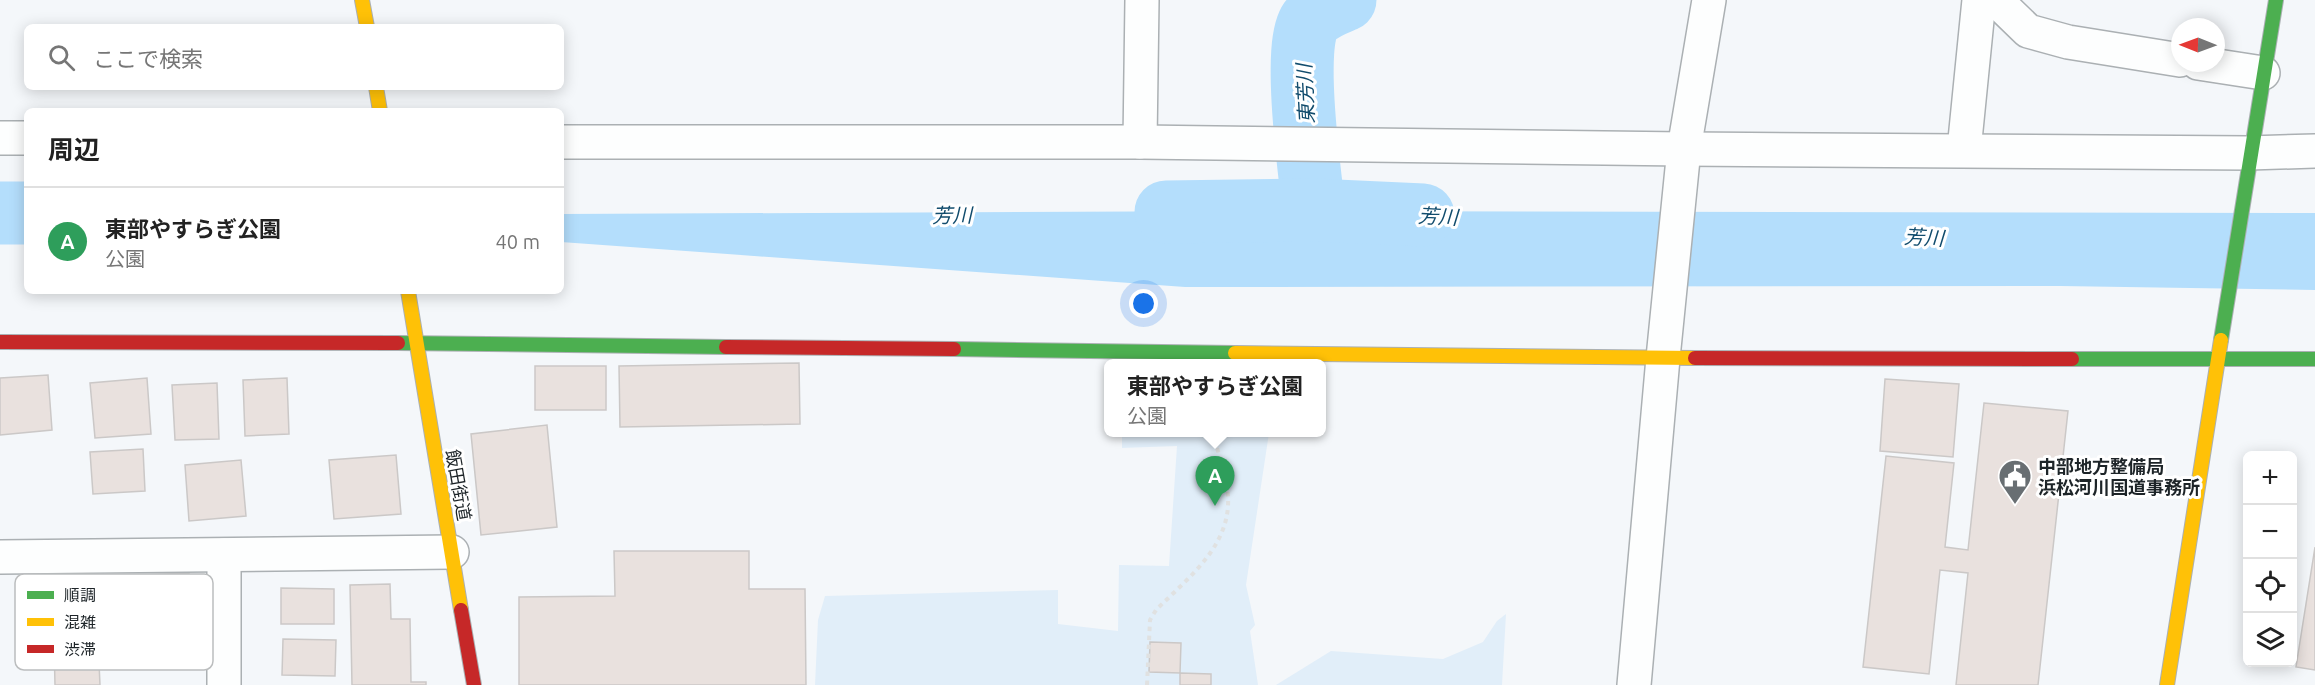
<!DOCTYPE html>
<html lang="ja">
<meta charset="utf-8">
<style>
:root{--surface:#fff;--page:#f2f2f2;--text:#222;--muted:#767676;--line:#e0e0e0;--accent:#2563eb}
body{margin:0;font-family:Ubuntu,"Noto Sans JP",sans-serif;background:var(--page);color:var(--text)}
.controls{position:absolute;right:18px;bottom:18px;display:grid;overflow:hidden;border-radius:9px;box-shadow:0 3px 15px #0003}
.controls button{width:54px;height:54px;display:grid;place-items:center;padding:0;border:0;border-bottom:2px solid var(--line);background:var(--surface);color:var(--text);font:30px sans-serif}
.compass{position:absolute;left:2171px;top:18px;width:54px;height:54px;border-radius:50%;background:var(--surface);box-shadow:0 3px 15px #0003;rotate:271deg}
.you{position:absolute;left:1144px;top:304px;width:21px;height:21px;margin:-15px;border:4px solid #fff;border-radius:50%;background:#1a73e8;box-shadow:0 0 0 9px #1a73e833}
.badge{display:grid;place-items:center;width:39px;height:39px;border-radius:50%;background:var(--accent);color:#fff;font-size:20px;font-weight:700}
.pin{position:absolute;translate:-50% -50px;filter:drop-shadow(0 2px 3px #0008)}
.pin::after{content:'';position:absolute;top:32px;width:21px;height:18px;background:inherit;clip-path:polygon(0 0,100% 0,50% 100%)}
.popup{position:absolute;left:1104px;top:359px;width:222px;height:78px;box-sizing:border-box;display:grid;place-content:center;border-radius:9px;background:var(--surface);filter:drop-shadow(0 2px 4px #0005);font-size:20px;white-space:nowrap;color:var(--muted)}
.popup b{font-size:22px;color:var(--text)}
.popup::after{content:'';position:absolute;left:50%;top:100%;margin-left:-12px;border:12px solid transparent;border-top-color:var(--surface)}
.list{margin:0;padding:0;list-style:none}
h2{display:flex;justify-content:space-between;align-items:center;height:78px;margin:0;padding:0 24px;font-size:26px}
h2 small{font-size:20px;font-weight:400;color:var(--muted)}
.list li{display:grid;grid-template-columns:39px 1fr auto;gap:18px;align-items:center;box-sizing:border-box;height:108px;padding:0 24px;border-top:2px solid var(--line)}
.list b{display:block;font-size:22px;white-space:nowrap}
.list p{margin:0;font-size:20px;white-space:nowrap;color:var(--muted)}
.list em{font-size:20px;font-style:normal;color:var(--muted)}
.icon{flex:none;width:33px;height:33px;fill:none;stroke:currentColor;stroke-width:2;stroke-linecap:round;stroke-linejoin:round}
.map{position:relative;flex:none;width:2315px;height:685px;overflow:hidden}
.search{position:absolute;background:var(--surface);box-shadow:0 3px 15px #0003;left:24px;top:24px;width:540px;height:66px;display:flex;align-items:center;gap:15px;box-sizing:border-box;padding:0 21px;border-radius:9px;color:var(--muted);font-size:22px}
.panel{position:absolute;background:var(--surface);box-shadow:0 3px 15px #0003;left:24px;top:108px;width:540px;height:186px;border-radius:9px}
.map>svg:first-child{display:block}
</style>
<div class="map">
<svg width="2315" height="685" viewBox="0 0 2315 685">
<rect width="100%" height="100%" fill="#f4f7fa"/>
<g fill="#e1eef9">
<path d="M 1122,433 L 1269,433 L 1246,585 L 1255,625 L 1250,631 L 1258,685 L 815,685 L 818,620 L 825,596 L 1058,590 L 1058,624 L 1118,631 L 1119,565 L 1169,566 L 1177,446 L 1122,448 Z"/>
<path d="M 1506,614 L 1502,685 L 1276,685 L 1331,651 L 1443,659 L 1483,642 L 1497,621 Z"/>
</g>
<path fill="#b4defc" d="M 1254,211 L 2315,213 L 2315,290 L 2060,286 L 1185,287 L 561,242 L 561,214 Z"/>
<g fill="none" stroke-linecap="round" stroke-linejoin="round">
<g stroke="#b4defc" stroke-width="63">
<path d="M 1314,210 C 1310,176 1292,46 1310,21 C 1319,10 1333,5 1345,0"/>
<path d="M 1166,212 L 1314,210 L 1423,215"/>
<path d="M 0,213 L 27,213"/>
</g>
</g>
<g fill="#e9e1de" stroke="#cbc8c7" stroke-width="1.5">
<path d="M 799,363 L 800,424 L 620,427 L 619,366 Z"/>
<rect x="535" y="366" width="71" height="44"/>
<path d="M 48,375 L 52,430 L 0,435 L 0,378 Z"/>
<path d="M 147,378 L 151,434 L 95,438 L 90,383 Z"/>
<path d="M 287,378 L 289,434 L 245,436 L 243,380 Z"/>
<path d="M 1885,379 L 1959,384 L 1953,457 L 1880,451 Z"/>
<path d="M 217,383 L 219,439 L 175,440 L 172,385 Z"/>
<path d="M 1984,403 L 2068,411 L 2038,685 L 1956,685 L 1968,573 L 1940,570 L 1929,674 L 1863,667 L 1886,456 L 1954,463 L 1945,547 L 1968,550 Z"/>
<path d="M 547,425 L 557,527 L 481,535 L 471,434 Z"/>
<path d="M 143,449 L 145,491 L 93,494 L 90,452 Z"/>
<path d="M 396,455 L 401,514 L 334,519 L 329,460 Z"/>
<path d="M 241,460 L 246,516 L 189,521 L 185,465 Z"/>
<path d="M 2315,547 L 2315,670 L 2296,667 Z"/>
<path d="M 614,551 L 749,551 L 749,589 L 805,589 L 806,685 L 519,685 L 519,597 L 615,596 Z"/>
<path d="M 189,573 L 192,629 L 147,630 L 145,575 Z"/>
<path d="M 390,584 L 391,619 L 410,619 L 411,682 L 426,682 L 426,685 L 352,685 L 350,585 Z"/>
<path d="M 281,588 L 334,589 L 334,624 L 281,624 Z"/>
<path d="M 123,591 L 124,629 L 25,634 L 24,596 Z"/>
<path d="M 283,639 L 336,640 L 335,676 L 282,675 Z"/>
<path d="M 98,641 L 100,685 L 55,685 L 54,643 Z"/>
<path d="M 1150,642 L 1181,643 L 1180,673 L 1149,672 Z"/>
<path d="M 1180,673 L 1211,674 L 1211,685 L 1180,685 Z"/>
</g>
<g fill="none" stroke-linecap="round" stroke-linejoin="round">
<defs>
<g id="street">
<path d="M 1996,0 L 2028,31 L 2068,42 L 2180,60"/>
<path d="M 2198,63 L 2263,73"/>
<path d="M 0,138 L 27,138"/>
<path d="M 561,142 L 1140,142 L 1684,149 L 2249,153 L 2315,151"/>
<path d="M 1140,142 L 1142,0"/>
<path d="M 1964,150 L 1979,0"/>
<path d="M 224,555 L 224,685"/>
<path d="M 0,557 L 452,552"/>
<path d="M 1634,685 L 1663,358 L 1684,149 L 1709,0"/>
</g>
<g id="fast">
<path d="M 2221,340 L 2276,0"/>
<path d="M 398,343 L 726,347"/>
<path d="M 954,349 L 1235,353"/>
<path d="M 2072,359 L 2315,359"/>
</g>
<g id="slow">
<path d="M 362,0 L 367,27"/>
<path d="M 376,87 L 380,111"/>
<path d="M 408,291 L 461,610"/>
<path d="M 1235,353 L 1695,358"/>
<path d="M 2167,685 L 2221,340"/>
</g>
<g id="jam">
<path d="M 0,342 L 398,343"/>
<path d="M 726,347 L 954,349"/>
<path d="M 1695,358 L 2072,359"/>
<path d="M 461,610 L 474,685"/>
</g>
</defs>
<use href="#street" stroke="#abb0b3" stroke-width="36"/>
<use href="#fast" stroke="#abb0b3" stroke-width="16"/>
<use href="#slow" stroke="#abb0b3" stroke-width="16"/>
<use href="#jam" stroke="#abb0b3" stroke-width="16"/>
<path stroke="#e0e1e1" stroke-width="4" stroke-dasharray="4.5 4.5" stroke-linecap="butt" d="M 1147,685 L 1150,620 L 1156,610 C 1191,575 1236,542 1227,487 C 1224,469 1217,450 1213,432"/>
<use href="#street" stroke="#fdfefe" stroke-width="33"/>
<use href="#fast" stroke="#4caf50" stroke-width="14"/>
<use href="#slow" stroke="#ffc107" stroke-width="14"/>
<use href="#jam" stroke="#c62828" stroke-width="14"/>
</g>
<defs>
<symbol id="civic-pin" viewBox="-11 -11 22 30"><path d="M0 17L-7.5 6A9.5 9.5 0 1 1 7.5 6Z" fill="#686e72" stroke="#fff"/><path d="M-.6-6.5H3V-4.5H.6V-3L4-1V1h2V6H-6V1h2V-1L-.6-3ZM-1.2 2.5V6h2.4V2.5Z" fill="#fff"/></symbol>
</defs>
<g fill-rule="evenodd">
<use href="#civic-pin" x="1996" y="457" width="38" height="52"/>
</g>
<g text-anchor="middle" dominant-baseline="central" stroke-width="6" stroke-linejoin="round" paint-order="stroke">
<g font-size="18" font-weight="bold" fill="#1d2428" stroke="#fff" text-anchor="start">
<text x="2038" y="466">中部地方整備局<tspan x="2038" dy="21">浜松河川国道事務所</tspan></text>
</g>
<g font-size="18" fill="#1d2428" stroke="#fff">
<text transform="translate(459 485) rotate(80)">飯田街道</text>
</g>
<g font-size="20" font-style="italic" fill="#114c6d" stroke="#fff">
<text transform="translate(1305 94) rotate(-93)">東芳川</text>
<text transform="translate(952 215) rotate(-1)">芳川</text>
<text transform="translate(1438 216) rotate(3)">芳川</text>
<text transform="translate(1924 237) rotate(3)">芳川</text>
</g>
</g>
<rect x="15" y="574" width="198" height="96" rx="9" fill="#fff" stroke="#bbbdbe" stroke-width="1.5"/>
<rect x="27" y="591" width="27" height="8" fill="#4caf50"/>
<rect x="27" y="618" width="27" height="8" fill="#ffc107"/>
<rect x="27" y="645" width="27" height="8" fill="#c62828"/>
<g font-size="16" fill="#1d2428">
<text x="64" y="601">順調</text>
<text x="64" y="628">混雑</text>
<text x="64" y="655">渋滞</text>
</g>
</svg>
<div class="controls">
<button>+</button>
<button>−</button>
<button><svg class="icon" aria-label="locate" viewBox="0 0 24 24"><circle cx="12" cy="12" r="6"/><path d="M12 2v4M12 18v4M2 12h4M18 12h4"/></svg></button>
<button><svg class="icon" aria-label="layers" viewBox="0 0 24 24"><path d="M12 4l9 5-9 5-9-5zM3 14l9 5 9-5"/></svg></button>
</div>
<svg class="compass" viewBox="-18 -18 36 36"><path d="M0-13l5 13h-10z" fill="#e53935"/><path d="M0 13l5-13h-10z" fill="#767676"/></svg>
<div class="you"></div>
<div class="pin badge" style="left:1215px;top:506px;background:#2e9e5b">A</div>
<div class="popup"><b>東部やすらぎ公園</b>公園</div>
<div class="search"><svg class="icon" aria-label="search" viewBox="0 0 24 24"><circle cx="10" cy="10" r="6"/><path d="M15 15l6 6"/></svg>ここで検索</div>
<section class="panel">
<h2>周辺<small></small></h2>
<ul class="list">
<li><span class="badge" style="background:#2e9e5b">A</span><div><b>東部やすらぎ公園</b><p>公園</p></div><em>40 m</em></li>
</ul>
</section>
</div>
